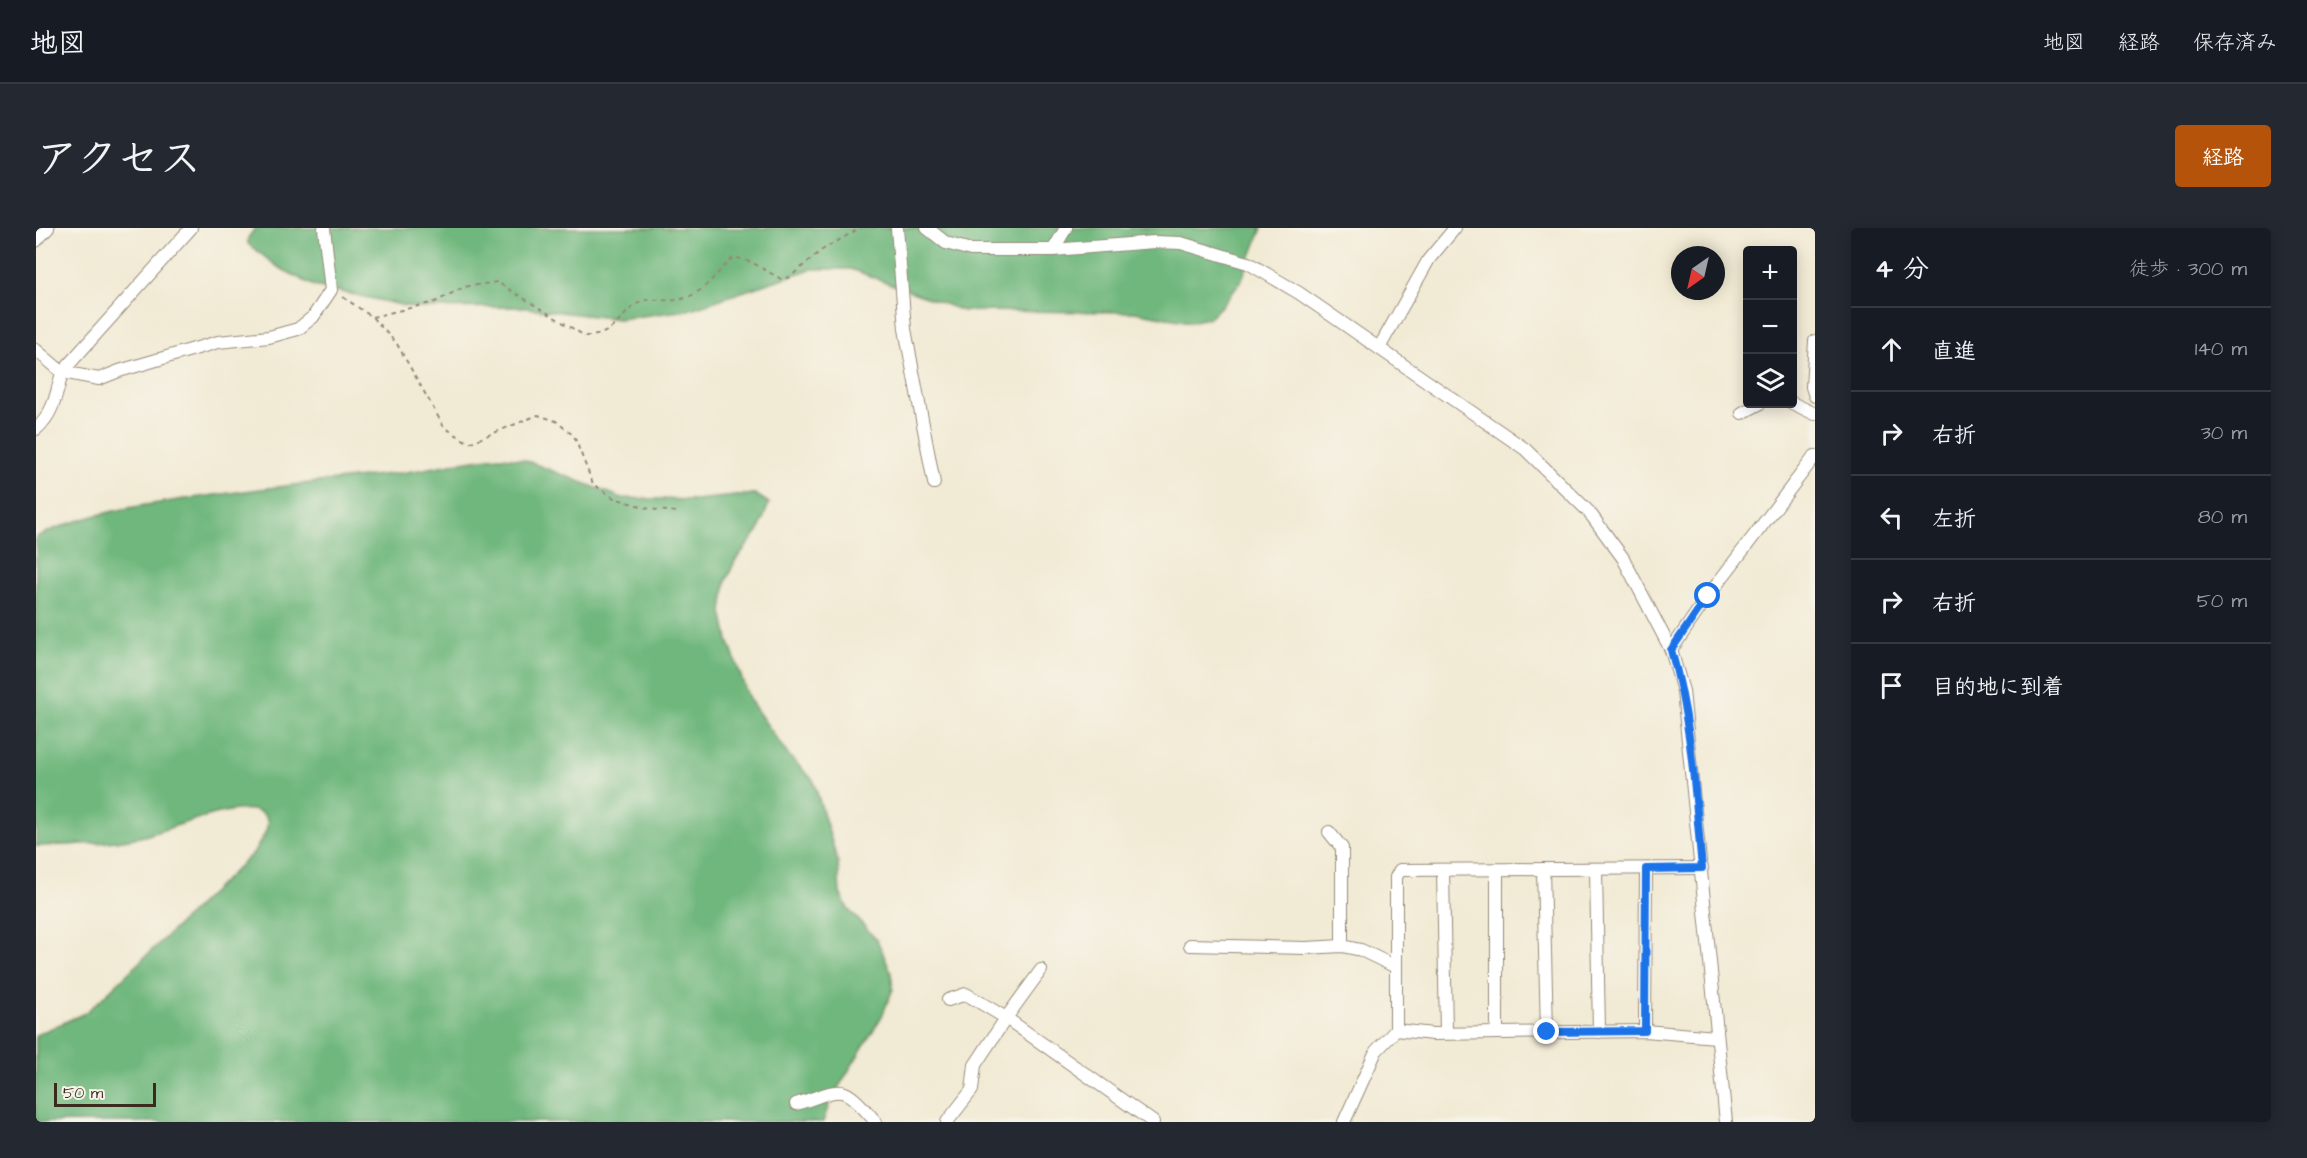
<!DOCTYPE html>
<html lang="ja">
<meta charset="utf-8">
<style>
:root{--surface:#171b24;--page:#242831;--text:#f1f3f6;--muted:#9ea1a6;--line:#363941;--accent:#b45309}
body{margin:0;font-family:"Architects Daughter","Klee One",sans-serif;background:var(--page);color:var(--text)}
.controls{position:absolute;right:18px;top:18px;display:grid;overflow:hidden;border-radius:6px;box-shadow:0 3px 15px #0003}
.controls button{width:54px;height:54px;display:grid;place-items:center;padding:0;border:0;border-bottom:2px solid var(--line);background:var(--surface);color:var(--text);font:30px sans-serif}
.compass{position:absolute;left:1635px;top:18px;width:54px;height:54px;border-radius:50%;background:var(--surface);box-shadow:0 3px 15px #0003;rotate:214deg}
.scale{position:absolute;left:18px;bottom:15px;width:102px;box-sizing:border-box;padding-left:6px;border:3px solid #3b2a1e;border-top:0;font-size:16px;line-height:21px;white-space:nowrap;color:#3b2a1e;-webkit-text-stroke:4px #f7f3e8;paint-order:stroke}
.stop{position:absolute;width:18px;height:18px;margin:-14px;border:4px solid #1a73e8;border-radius:50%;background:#fff}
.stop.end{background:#1a73e8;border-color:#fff;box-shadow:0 2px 6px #0008}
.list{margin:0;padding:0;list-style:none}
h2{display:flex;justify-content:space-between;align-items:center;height:78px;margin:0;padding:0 24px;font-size:26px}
h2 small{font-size:20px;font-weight:400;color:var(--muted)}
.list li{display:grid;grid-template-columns:39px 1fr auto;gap:18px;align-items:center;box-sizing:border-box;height:84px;padding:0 24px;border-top:2px solid var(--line)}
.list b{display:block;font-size:22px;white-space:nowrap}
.list em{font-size:20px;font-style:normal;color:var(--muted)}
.icon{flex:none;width:33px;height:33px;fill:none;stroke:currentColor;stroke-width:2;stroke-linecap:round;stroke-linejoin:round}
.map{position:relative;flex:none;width:1779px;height:894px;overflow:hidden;border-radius:6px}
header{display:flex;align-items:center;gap:36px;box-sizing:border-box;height:84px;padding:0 30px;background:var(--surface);border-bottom:2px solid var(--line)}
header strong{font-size:28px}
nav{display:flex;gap:33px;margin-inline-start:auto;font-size:21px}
.intro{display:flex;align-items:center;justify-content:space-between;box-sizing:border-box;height:144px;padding:0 36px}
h1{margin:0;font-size:42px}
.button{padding:15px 27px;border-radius:6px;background:var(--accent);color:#fff;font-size:21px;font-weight:700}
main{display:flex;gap:36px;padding:0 36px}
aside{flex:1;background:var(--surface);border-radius:6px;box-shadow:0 3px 15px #0003}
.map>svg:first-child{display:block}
</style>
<header>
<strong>地図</strong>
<nav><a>地図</a><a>経路</a><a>保存済み</a></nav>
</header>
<div class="intro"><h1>アクセス</h1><a class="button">経路</a></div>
<main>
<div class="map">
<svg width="1779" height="894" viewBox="0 0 1779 894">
<rect width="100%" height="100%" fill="#f7f3e8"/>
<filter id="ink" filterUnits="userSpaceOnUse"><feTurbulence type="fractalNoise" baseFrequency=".0167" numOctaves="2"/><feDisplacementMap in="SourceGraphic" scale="12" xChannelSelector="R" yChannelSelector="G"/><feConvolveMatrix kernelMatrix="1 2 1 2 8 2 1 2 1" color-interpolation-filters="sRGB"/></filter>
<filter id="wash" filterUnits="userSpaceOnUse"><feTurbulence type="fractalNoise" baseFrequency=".008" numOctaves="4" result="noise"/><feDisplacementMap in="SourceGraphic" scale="24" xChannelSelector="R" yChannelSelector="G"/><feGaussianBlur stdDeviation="1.35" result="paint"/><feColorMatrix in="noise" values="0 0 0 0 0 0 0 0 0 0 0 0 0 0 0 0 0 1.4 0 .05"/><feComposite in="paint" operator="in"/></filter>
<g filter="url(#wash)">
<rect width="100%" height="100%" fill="#f1ead4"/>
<g fill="#6fb77d" stroke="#55704e" stroke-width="1.5">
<path d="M 219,0 L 1226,0 L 1206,51 L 1190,73 L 1174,89 L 1154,94 L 1099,84 L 927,83 L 815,41 L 775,41 L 652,82 L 583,91 L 482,79 L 379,80 L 278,58 L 242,39 L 212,16 L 212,10 Z"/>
<path d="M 467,229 L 489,232 L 586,270 L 659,272 L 719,266 L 733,275 L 723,302 L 699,333 L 690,353 L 686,384 L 692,412 L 713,471 L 752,527 L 777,552 L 802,634 L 804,665 L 812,681 L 841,712 L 855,744 L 857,761 L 846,788 L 794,873 L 787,894 L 0,894 L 0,807 L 49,785 L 64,772 L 218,624 C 223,615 238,597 228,587 C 208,568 129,604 104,609 C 69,616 35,617 0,618 L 0,309 C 51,284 107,277 164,269 C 230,260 297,252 364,245 C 399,241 432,230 467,229 Z"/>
</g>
</g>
<g filter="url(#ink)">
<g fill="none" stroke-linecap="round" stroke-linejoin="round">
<defs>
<g id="minor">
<path d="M 861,0 L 869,101 L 898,255"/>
<path d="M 891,0 L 910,15 L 935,22 L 1017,22 L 1118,14 L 1145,15 L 1212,35 L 1263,65 L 1489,221 L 1553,284 L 1587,330 L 1635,422 L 1647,463 L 1690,894"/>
<path d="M 0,13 L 12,0"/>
<path d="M 1017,22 L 1030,0"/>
<path d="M 1779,113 L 1776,159 L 1779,168"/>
<path d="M 1343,120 L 1393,31 L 1419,0"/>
<path d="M 0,122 L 26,144 L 63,151 L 83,143 L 182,114 L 233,109 L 262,101 L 277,89 L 295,62 L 288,0"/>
<path d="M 1756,175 L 1779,186"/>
<path d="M 1706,185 L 1723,176"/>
<path d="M 0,201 C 17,187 21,165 26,144 L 155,0"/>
<path d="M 1635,422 L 1672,368 L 1779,228"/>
<path d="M 1293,604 L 1306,620 L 1306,718"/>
<path d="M 1507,641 L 1511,804"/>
<path d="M 1560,641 L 1563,804"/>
<path d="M 1407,642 L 1410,805"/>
<path d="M 1461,642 L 1461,805"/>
<path d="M 1154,717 L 1270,720 L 1306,718 L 1325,722 L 1360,739"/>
<path d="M 1005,742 L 970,790 L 1117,894"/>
<path d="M 1360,802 L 1397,806 L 1609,803 L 1680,809"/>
<path d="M 1609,803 L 1610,641"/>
<path d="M 760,876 C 810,860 804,854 840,894"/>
<path d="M 911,894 L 936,862 L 939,837 L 970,790 L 930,766 L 912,772"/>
<path d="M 1308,894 L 1340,823 L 1360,802 L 1360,649 L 1364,642 L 1666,640"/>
</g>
</defs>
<use href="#minor" stroke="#968a79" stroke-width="14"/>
<g stroke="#968a79" stroke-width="2" stroke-dasharray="4.5 4.5" stroke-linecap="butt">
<path d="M 307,69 L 336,89 L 361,116 L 408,199 L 433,215 L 502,187 L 520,193 L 538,208 L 557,256 L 578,270 L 614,281 L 641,284"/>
<path d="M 336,89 L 399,74 L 428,59 L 461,54 L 549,108 C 582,109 586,80 607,73 C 616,70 630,73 640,72 C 667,69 679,45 698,29 L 715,34 L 745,51 L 754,49 L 786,22 L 824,0"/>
</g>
<use href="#minor" stroke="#fff" stroke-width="12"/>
</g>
</g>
<g fill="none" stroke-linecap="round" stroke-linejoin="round" filter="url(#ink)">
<path stroke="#1a73e8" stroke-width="8" d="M 1511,804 L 1609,803 L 1610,641 L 1666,640 C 1659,567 1656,493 1635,422 L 1672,368"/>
</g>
</svg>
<div class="controls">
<button>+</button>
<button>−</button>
<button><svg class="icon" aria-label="layers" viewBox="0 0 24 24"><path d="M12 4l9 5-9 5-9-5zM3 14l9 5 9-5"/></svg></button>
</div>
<svg class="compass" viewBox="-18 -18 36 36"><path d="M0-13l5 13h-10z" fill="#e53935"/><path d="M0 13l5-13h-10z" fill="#9ea1a6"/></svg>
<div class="scale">50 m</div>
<div class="stop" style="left:1672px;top:368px"></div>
<div class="stop end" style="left:1511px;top:804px"></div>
</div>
<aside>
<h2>4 分<small>徒歩 · 300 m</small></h2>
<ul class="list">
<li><svg class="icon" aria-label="ahead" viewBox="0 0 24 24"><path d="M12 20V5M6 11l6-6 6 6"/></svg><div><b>直進</b></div><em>140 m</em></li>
<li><svg class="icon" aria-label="right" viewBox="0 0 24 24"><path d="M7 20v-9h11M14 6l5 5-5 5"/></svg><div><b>右折</b></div><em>30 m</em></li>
<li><svg class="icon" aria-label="left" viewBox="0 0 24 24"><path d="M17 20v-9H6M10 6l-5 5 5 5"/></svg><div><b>左折</b></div><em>80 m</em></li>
<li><svg class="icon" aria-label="right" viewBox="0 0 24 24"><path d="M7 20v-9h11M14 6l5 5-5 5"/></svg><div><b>右折</b></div><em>50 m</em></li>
<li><svg class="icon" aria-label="arrive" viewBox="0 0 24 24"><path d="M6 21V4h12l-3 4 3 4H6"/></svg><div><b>目的地に到着</b></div></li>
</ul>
</aside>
</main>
